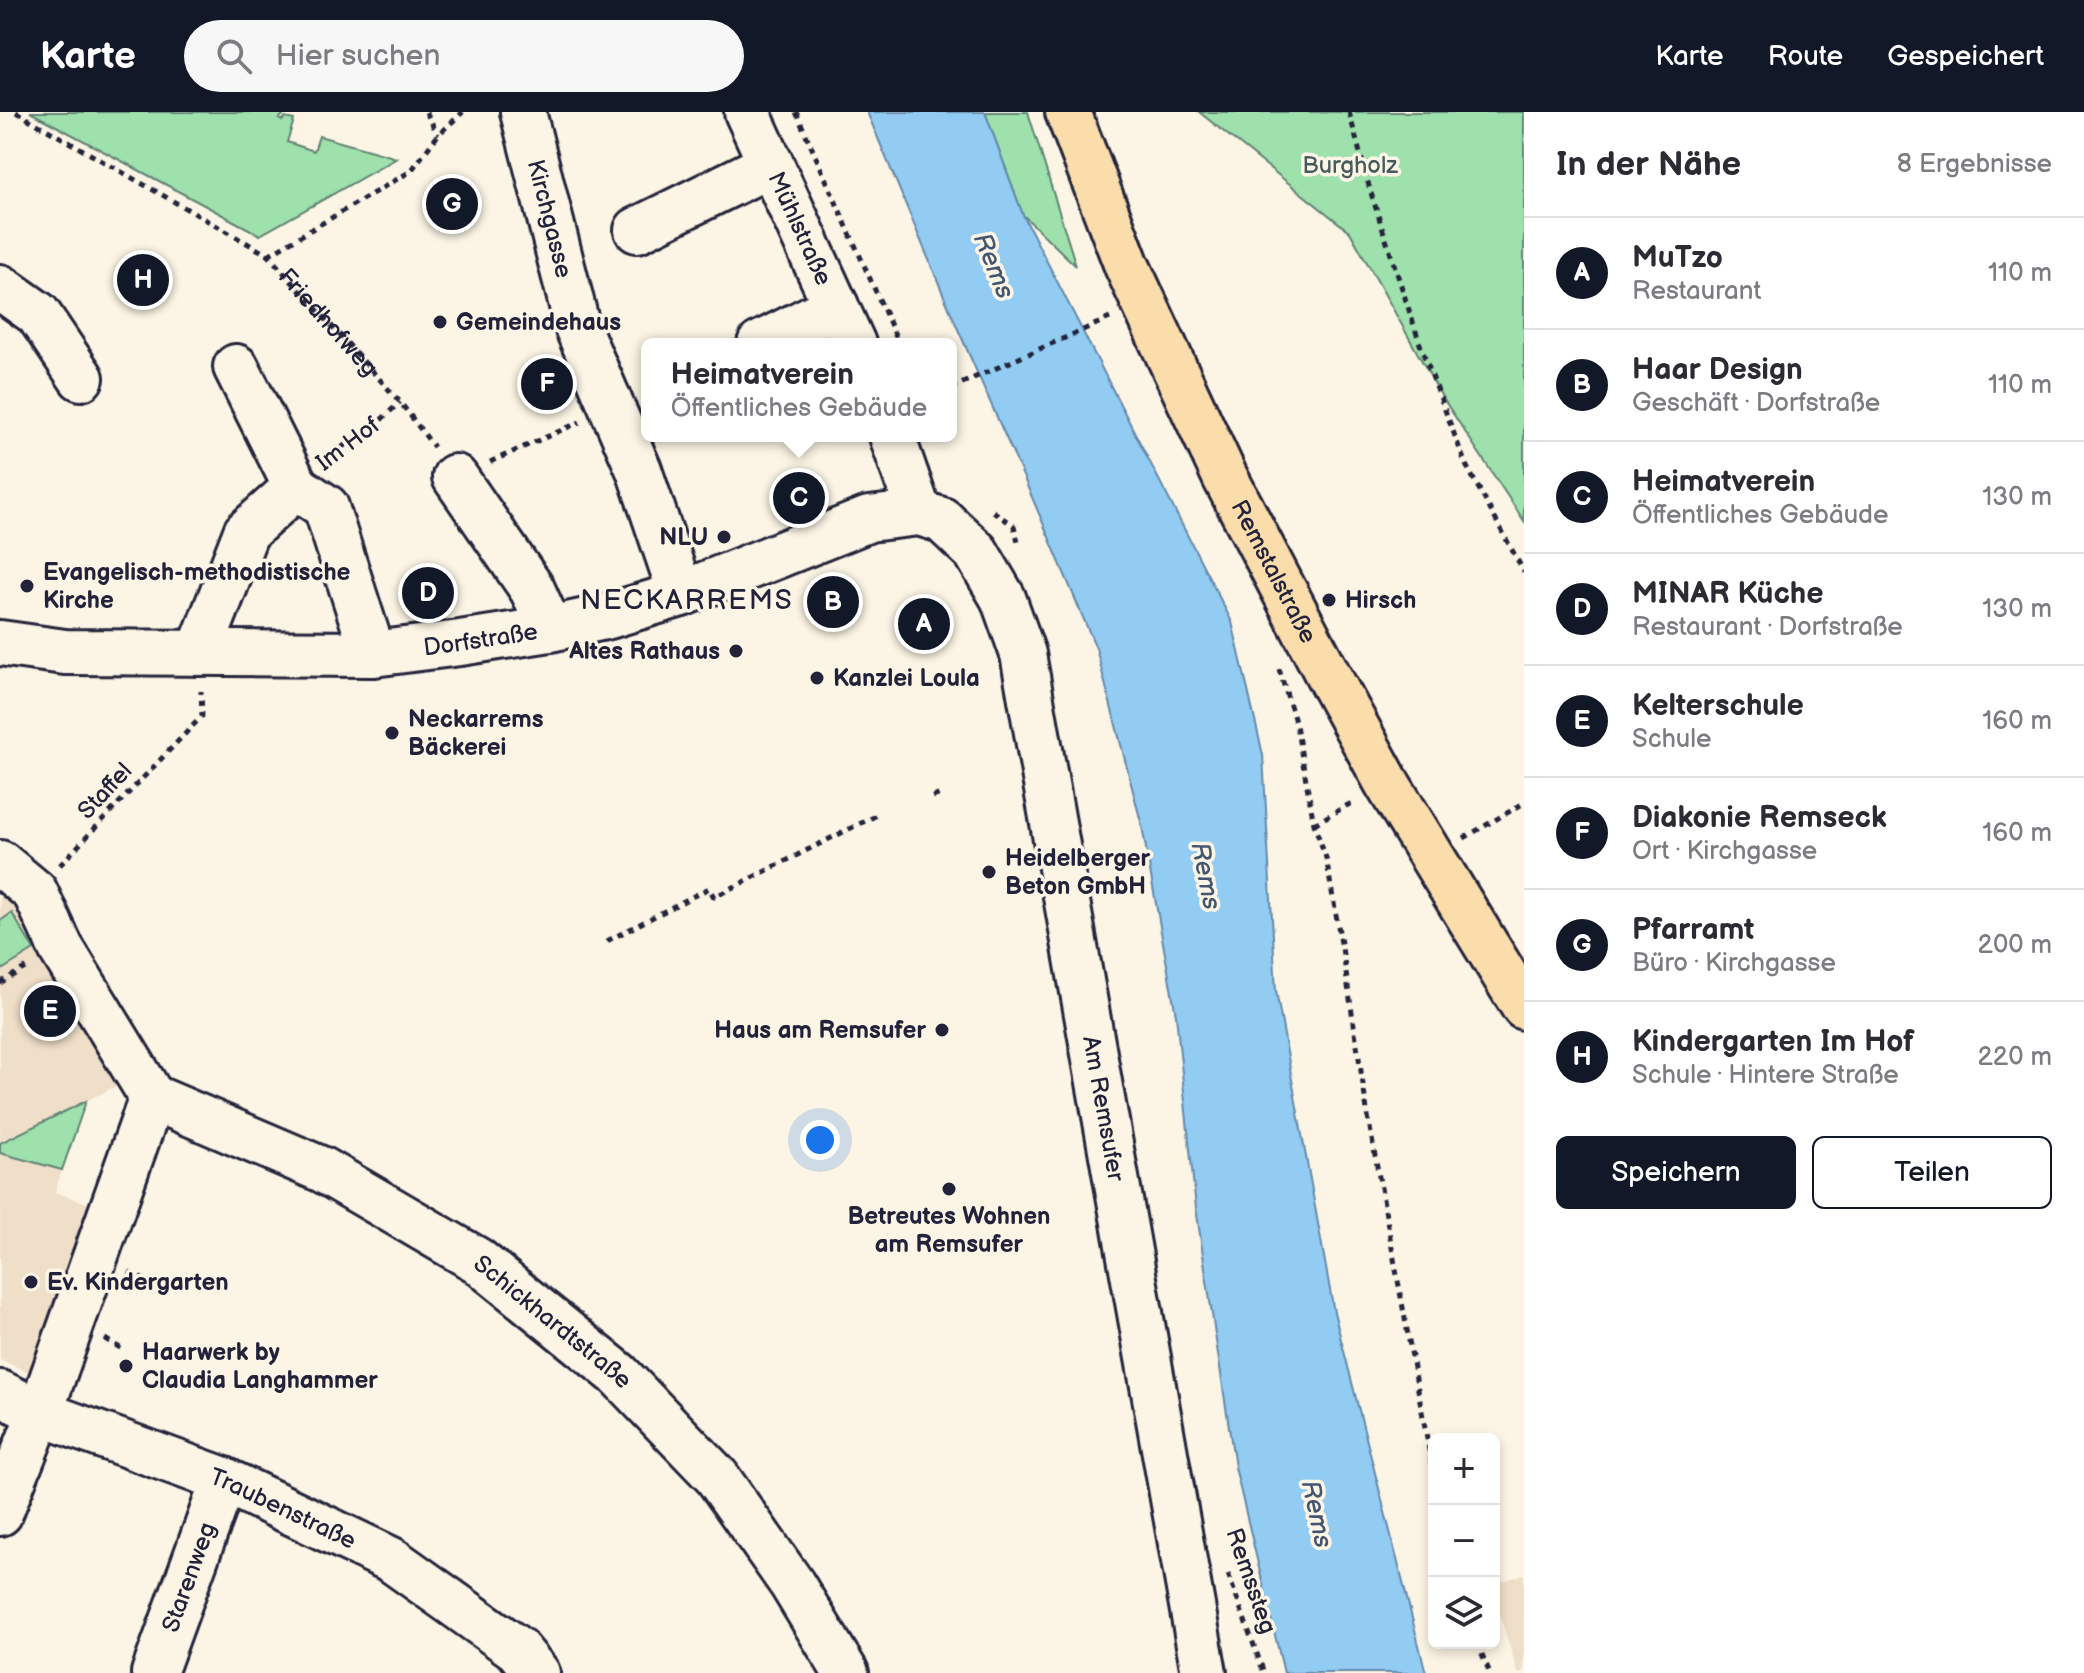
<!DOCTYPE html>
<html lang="de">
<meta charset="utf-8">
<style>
:root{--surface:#fff;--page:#f7f7f7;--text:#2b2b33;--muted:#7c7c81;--line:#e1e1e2;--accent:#111827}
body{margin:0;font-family:"Balsamiq Sans",sans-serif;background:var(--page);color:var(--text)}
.controls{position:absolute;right:24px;bottom:24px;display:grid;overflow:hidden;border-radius:12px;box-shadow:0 4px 12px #0003}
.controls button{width:72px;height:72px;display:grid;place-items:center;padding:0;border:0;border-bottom:2px solid var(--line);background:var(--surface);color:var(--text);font:40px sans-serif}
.you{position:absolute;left:820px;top:1028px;width:28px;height:28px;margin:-20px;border:6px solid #fff;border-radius:50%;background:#1a73e8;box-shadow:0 0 0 12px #1a73e833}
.badge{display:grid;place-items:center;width:52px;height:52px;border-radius:50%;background:var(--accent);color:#fff;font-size:26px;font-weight:700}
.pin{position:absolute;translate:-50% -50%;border:4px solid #fff;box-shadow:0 2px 8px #0006}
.popup{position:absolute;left:641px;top:226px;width:316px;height:104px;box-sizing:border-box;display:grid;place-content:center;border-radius:12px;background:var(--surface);filter:drop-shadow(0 2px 6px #0005);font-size:26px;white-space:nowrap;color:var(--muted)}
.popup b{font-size:30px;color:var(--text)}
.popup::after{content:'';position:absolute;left:50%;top:100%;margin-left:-16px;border:16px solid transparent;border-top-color:var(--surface)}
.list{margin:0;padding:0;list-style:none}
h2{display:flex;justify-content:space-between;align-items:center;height:104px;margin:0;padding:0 32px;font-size:34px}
h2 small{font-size:26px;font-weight:400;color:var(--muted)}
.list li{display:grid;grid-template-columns:52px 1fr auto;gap:24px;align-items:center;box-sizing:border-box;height:112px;padding:0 32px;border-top:2px solid var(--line)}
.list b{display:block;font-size:30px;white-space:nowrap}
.list p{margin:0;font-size:26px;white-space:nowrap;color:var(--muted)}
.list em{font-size:26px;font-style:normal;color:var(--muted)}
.actions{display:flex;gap:16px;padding:24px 32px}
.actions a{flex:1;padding:18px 0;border:2px solid var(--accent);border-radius:12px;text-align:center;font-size:28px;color:var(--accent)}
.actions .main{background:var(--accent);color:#fff}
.icon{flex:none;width:44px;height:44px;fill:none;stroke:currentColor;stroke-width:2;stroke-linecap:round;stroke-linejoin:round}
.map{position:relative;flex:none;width:1524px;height:1561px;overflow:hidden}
header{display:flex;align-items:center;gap:48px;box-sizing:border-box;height:112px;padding:0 40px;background:var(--accent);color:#fff}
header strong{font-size:38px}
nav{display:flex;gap:44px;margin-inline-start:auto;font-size:28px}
.search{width:560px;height:72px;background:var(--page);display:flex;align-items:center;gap:20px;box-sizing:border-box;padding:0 28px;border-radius:44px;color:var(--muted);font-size:30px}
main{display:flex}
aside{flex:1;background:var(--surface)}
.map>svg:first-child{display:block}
</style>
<header>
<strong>Karte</strong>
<div class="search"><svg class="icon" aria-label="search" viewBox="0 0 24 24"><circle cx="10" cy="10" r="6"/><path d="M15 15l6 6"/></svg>Hier suchen</div>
<nav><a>Karte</a><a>Route</a><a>Gespeichert</a></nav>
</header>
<main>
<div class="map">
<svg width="1524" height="1561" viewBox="0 0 1524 1561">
<rect width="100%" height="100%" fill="#fcf5e5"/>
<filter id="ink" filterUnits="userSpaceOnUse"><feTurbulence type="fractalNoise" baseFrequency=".0125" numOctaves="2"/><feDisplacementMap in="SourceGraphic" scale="16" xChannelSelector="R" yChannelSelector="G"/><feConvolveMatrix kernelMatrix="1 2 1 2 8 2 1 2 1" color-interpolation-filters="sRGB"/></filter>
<g filter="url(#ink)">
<g fill="#efdec8">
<path d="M 0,751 L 139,963 L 0,1031 Z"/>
<path d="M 0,1041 L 62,1058 L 55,1080 L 89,1092 L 31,1261 L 0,1248 Z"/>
<path d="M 1524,1462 L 1524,1561 L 1518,1561 L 1494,1484 L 1494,1472 Z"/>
</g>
<g fill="#9ee1ac" stroke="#608274" stroke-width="2">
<path d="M 30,0 L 280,0 L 283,3 L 279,7 L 282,9 L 285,6 L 294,8 L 287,30 L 314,39 L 319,24 L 397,46 L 260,123 Z"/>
<path d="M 985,0 L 1028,0 L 1076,154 L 1023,103 Z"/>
<path d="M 1199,0 L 1524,0 L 1524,409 L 1442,285 L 1350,120 Z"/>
<path d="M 12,801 L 34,838 L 0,859 L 0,809 Z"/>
<path d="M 86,989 L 62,1058 L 0,1041 L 0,1031 Z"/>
</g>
<path fill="#92ccf2" stroke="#6588a9" stroke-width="2" d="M 867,0 L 985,0 L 1023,103 L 1232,510 L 1263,643 L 1276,879 L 1334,1200 L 1426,1561 L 1284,1561 L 1235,1355 L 1196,1096 L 1176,903 L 1142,714 L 1096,536 L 1023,364 L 957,215 Z"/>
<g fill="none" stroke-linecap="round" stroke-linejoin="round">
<defs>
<g id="minor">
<path id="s2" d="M 523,0 L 578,217 L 639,358 L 681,482"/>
<path id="s3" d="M 747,0 L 853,232"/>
<path d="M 637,118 L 771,52"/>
<path d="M 0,175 L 38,202 L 81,266"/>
<path d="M 760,232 L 836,194"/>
<path d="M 236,255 L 296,375"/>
<path d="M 892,324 L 919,401"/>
<path d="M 455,365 L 532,477 L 550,517"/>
<path id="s4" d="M 0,531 L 65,540 L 373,542 L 460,531 L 550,517 L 609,504 L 681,482 L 869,407 L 919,401 L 942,408 L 976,440 L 1003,486 L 1023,542 L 1204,1561"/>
<path d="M 199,541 L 246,420 L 296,375 L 326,395 L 373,542"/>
<path d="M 0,751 L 35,780 L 61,836 L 152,985 L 40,1301 L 0,1401"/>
<path id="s5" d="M 152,985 L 323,1058 L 477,1148 L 618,1262 L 717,1365 L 792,1472 L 846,1561"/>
<path id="s6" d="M 0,1281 L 40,1301 L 224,1368 L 392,1448 L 517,1537 L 537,1561"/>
<path id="s7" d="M 154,1561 L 224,1368"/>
</g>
<g id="major">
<path id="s8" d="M 1068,0 L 1127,154 L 1225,365 L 1328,563 L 1387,671 L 1524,895"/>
</g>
</defs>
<use href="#minor" stroke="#22223b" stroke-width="50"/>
<use href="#major" stroke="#22223b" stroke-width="50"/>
<g stroke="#22223b" stroke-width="5" stroke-dasharray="6 6" stroke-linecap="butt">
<path id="s1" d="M 16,0 L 268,143 L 400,290 L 434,335"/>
<path d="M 426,0 L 438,23"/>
<path d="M 796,0 L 899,232"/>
<path d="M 1349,0 L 1370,78 L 1422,238 L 1466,353 L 1524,460"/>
<path d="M 268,143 L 411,59 L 438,23 L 463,0"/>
<path d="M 951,276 L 1110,206"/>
<path d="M 322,349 L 380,309 L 400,290"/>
<path d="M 490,350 L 580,310"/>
<path d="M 993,399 L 1014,414 L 1019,433"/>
<path d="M 1279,557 L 1296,613 L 1314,712 L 1326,746 L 1344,848 L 1368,1005 L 1434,1365"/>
<path d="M 933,685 L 943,681"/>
<path d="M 1314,712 L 1355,689"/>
<path d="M 1464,726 L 1524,691"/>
<path d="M 60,753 L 202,604 L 201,579"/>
<path d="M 607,829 L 709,776 L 714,785 L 879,702"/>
<path d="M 0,871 L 30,853"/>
<path d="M 129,1160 L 150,1171"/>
<path d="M 105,1227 L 122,1237"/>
<path d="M 1228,1462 L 1264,1561"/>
<path d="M 1477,1531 L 1490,1561"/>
</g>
<use href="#minor" stroke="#fcf5e5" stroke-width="44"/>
<use href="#major" stroke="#fbddab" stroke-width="44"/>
</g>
</g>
<g fill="#22223b" stroke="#fcf5e5" stroke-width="3">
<circle cx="440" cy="210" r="8"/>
<circle cx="724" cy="425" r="8"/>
<circle cx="27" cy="474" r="8"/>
<circle cx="1329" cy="488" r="8"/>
<circle cx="736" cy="539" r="8"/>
<circle cx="817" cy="566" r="8"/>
<circle cx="392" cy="621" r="8"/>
<circle cx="989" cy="760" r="8"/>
<circle cx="942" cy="918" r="8"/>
<circle cx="949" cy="1077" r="8"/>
<circle cx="31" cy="1170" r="8"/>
<circle cx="126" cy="1254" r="8"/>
</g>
<g text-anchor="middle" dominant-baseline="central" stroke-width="7" stroke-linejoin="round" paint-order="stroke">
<g font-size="24" fill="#475b5d" stroke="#fcf5e5">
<text x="1350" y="53">Burgholz</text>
</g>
<g font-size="24" fill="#22223b" stroke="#fcf5e5">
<text stroke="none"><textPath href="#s2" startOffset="110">Kirchgasse</textPath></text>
<text stroke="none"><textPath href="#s3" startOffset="128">Mühlstraße</textPath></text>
<text stroke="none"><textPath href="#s1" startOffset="380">Friedhofweg</textPath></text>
<text transform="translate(348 332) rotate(-37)">Im Hof</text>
<text stroke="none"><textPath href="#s8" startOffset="504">Remstalstraße</textPath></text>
<text stroke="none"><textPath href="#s4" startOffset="482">Dorfstraße</textPath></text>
<text transform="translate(105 679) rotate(-47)">Staffel</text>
<text stroke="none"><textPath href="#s4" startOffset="1586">Am Remsufer</textPath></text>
<text stroke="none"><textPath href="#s5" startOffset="462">Schickhardtstraße</textPath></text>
<text stroke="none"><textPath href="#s6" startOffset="306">Traubenstraße</textPath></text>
<text stroke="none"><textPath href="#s7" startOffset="102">Starenweg</textPath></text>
<text transform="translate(1251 1469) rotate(71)">Remssteg</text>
</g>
<g font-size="24" font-weight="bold" fill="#22223b" stroke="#fcf5e5" text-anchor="start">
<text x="456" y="210">Gemeindehaus</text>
<text x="708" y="425" text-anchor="end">NLU</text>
<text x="43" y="460">Evangelisch-methodistische<tspan x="43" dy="28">Kirche</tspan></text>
<text x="1345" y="488">Hirsch</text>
<text x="720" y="539" text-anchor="end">Altes Rathaus</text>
<text x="833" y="566">Kanzlei Loula</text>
<text x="408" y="607">Neckarrems<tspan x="408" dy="28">Bäckerei</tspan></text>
<text x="1005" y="746">Heidelberger<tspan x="1005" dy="28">Beton GmbH</tspan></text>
<text x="926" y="918" text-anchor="end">Haus am Remsufer</text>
<text x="949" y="1104" text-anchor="middle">Betreutes Wohnen<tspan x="949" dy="28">am Remsufer</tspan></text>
<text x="47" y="1170">Ev. Kindergarten</text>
<text x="142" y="1240">Haarwerk by<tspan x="142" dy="28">Claudia Langhammer</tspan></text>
</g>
<g font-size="26" font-style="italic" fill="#445572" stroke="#fcf5e5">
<text transform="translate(993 154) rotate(68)">Rems</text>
<text transform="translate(1205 764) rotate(79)">Rems</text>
<text transform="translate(1316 1402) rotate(78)">Rems</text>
</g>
<g font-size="28" letter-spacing="2" fill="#22223b" stroke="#fcf5e5">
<text x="687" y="488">NECKARREMS</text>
</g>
</g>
</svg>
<div class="controls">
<button>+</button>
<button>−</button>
<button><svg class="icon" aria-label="layers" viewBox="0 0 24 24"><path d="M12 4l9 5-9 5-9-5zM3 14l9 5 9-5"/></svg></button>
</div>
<div class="you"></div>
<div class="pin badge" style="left:924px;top:512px">A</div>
<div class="pin badge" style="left:833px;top:490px">B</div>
<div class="pin badge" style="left:799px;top:386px">C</div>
<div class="popup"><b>Heimatverein</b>Öffentliches Gebäude</div>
<div class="pin badge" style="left:428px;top:481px">D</div>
<div class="pin badge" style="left:50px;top:899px">E</div>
<div class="pin badge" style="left:547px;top:272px">F</div>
<div class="pin badge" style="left:452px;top:92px">G</div>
<div class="pin badge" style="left:143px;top:168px">H</div>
</div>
<aside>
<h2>In der Nähe<small>8 Ergebnisse</small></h2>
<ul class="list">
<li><span class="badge">A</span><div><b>MuTzo</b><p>Restaurant</p></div><em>110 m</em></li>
<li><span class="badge">B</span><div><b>Haar Design</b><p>Geschäft · Dorfstraße</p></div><em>110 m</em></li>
<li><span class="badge">C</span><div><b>Heimatverein</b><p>Öffentliches Gebäude</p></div><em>130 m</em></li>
<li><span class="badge">D</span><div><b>MINAR Küche</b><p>Restaurant · Dorfstraße</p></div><em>130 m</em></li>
<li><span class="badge">E</span><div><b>Kelterschule</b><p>Schule</p></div><em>160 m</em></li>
<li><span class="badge">F</span><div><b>Diakonie Remseck</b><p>Ort · Kirchgasse</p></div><em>160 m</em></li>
<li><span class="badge">G</span><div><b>Pfarramt</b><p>Büro · Kirchgasse</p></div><em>200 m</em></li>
<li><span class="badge">H</span><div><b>Kindergarten Im Hof</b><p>Schule · Hintere Straße</p></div><em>220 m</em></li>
</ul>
<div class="actions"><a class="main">Speichern</a><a>Teilen</a></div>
</aside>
</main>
